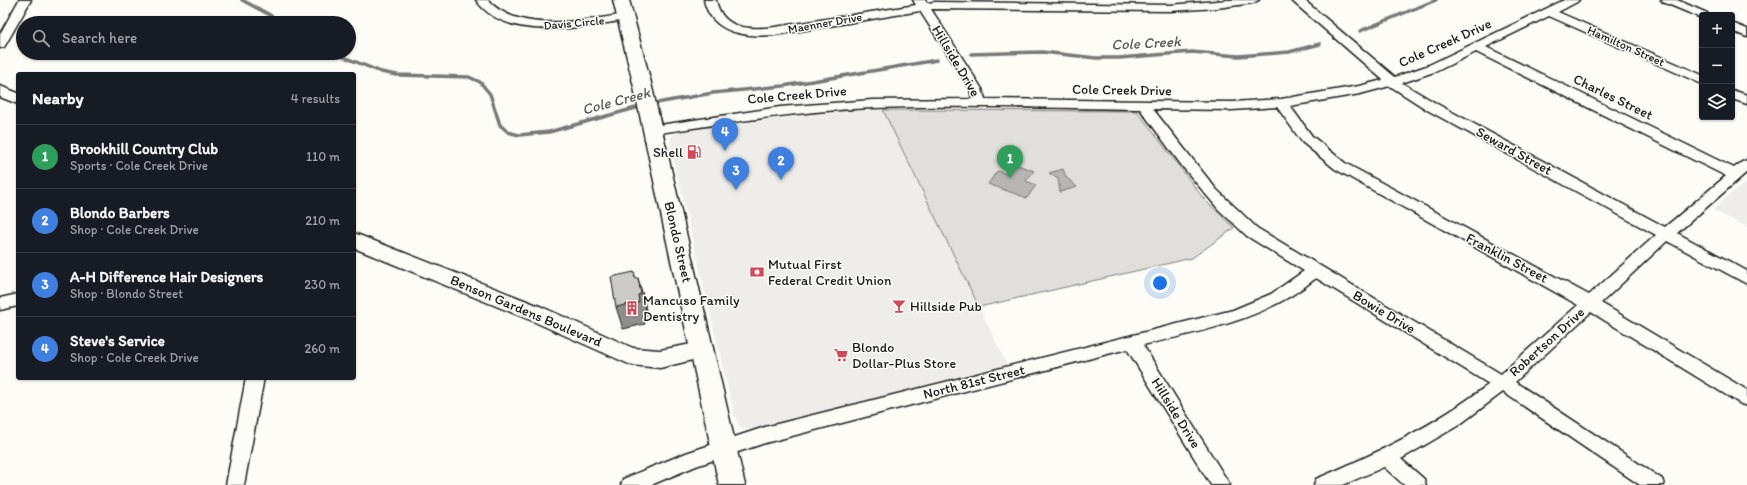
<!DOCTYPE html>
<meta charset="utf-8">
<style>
:root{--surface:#171b24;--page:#242831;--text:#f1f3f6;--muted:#9ea1a6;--line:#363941;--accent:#d93025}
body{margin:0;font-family:Itim,sans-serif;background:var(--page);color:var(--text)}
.controls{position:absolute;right:12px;top:12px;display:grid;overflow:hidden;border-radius:4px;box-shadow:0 1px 3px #0004}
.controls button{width:36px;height:36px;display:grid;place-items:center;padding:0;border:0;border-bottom:1px solid var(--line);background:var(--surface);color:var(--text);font:20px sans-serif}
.you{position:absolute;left:1160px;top:283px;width:14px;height:14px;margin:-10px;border:3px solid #fff;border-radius:50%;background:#1a73e8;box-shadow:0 0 0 6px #1a73e833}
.badge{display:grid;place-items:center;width:26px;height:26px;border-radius:50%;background:var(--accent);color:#fff;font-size:13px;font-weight:700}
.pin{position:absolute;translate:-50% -33px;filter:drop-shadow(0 1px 2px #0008)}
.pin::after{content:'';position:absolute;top:21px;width:14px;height:12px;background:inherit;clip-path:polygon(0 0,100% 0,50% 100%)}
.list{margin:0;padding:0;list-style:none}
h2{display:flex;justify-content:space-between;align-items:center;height:52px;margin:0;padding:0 16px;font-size:17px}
h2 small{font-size:13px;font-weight:400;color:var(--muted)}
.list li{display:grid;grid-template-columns:26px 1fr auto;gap:12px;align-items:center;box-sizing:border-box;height:64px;padding:0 16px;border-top:1px solid var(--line)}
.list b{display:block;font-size:15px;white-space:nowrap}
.list p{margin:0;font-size:13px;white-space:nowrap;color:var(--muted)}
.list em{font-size:13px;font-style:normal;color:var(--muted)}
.icon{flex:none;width:22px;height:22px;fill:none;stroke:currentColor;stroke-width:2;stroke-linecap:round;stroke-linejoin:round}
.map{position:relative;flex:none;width:1747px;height:485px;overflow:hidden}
.search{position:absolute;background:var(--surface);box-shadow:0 1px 3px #0004;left:16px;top:16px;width:340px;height:44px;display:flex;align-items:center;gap:10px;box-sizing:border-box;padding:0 14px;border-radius:22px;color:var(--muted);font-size:15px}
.panel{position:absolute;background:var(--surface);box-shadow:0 1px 3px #0004;left:16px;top:72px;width:340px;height:308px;border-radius:4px}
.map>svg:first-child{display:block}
</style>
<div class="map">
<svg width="1747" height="485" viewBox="0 0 1747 485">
<rect width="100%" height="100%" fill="#fdfcf7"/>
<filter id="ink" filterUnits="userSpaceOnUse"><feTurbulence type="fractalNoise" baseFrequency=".025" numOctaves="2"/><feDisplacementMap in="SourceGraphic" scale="8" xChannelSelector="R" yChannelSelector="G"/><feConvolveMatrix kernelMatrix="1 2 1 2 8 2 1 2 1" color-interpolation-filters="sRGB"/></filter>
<g filter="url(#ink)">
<g fill="#eeede9">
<path d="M 883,110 L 1007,365 L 754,430 L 743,429 L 739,426 L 734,414 L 670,144 L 671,137 L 680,131 L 711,125 L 814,113 Z"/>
<path d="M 1747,183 L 1747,227 L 1713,210 L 1735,190 Z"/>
</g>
<path fill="#e0dfdb" stroke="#7e7e7c" d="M 883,110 L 1137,111 L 1204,199 L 1234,228 L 1192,258 L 979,307 Z"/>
<g fill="#b7b6b2" stroke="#797876">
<path d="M 1015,164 L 1034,171 L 1026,181 L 1036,185 L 1027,198 L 988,184 L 997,171 L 1007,174 Z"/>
<path d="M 1063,169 L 1066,177 L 1077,187 L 1060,192 L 1058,179 L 1049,173 Z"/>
</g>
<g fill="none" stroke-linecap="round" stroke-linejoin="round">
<g stroke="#797876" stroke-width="3.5">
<path d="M 242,0 L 270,15 L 279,23"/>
<path d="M 1360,31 L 1436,0"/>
<path d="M 334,53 L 381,72 L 397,75 L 469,77 L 480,82 L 490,94 L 500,125 L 508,132 L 519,135 L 549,132 L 643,106"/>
<path d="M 971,54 L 1042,52 L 1096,58 L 1119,58 L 1192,52 L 1238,56 L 1289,52 L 1320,44"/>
<path d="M 651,104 L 713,93 L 783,86 L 937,60"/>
</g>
<defs>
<g id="minor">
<path d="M 19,0 L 31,0 L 6,44 L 4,47 L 0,48 L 0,34 Z"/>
<path d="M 476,0 L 488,0 C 519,35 586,20 626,14 L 630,15 L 632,17 L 630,19 L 626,20 C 582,27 506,43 476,0 Z"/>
<path d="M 704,0 L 716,0 C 722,30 750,30 775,27 L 916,5 L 913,0 L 925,0 L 927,3 L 935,2 L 1170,5 L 1228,0 L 1259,0 L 1253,3 L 1217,8 L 1170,11 L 931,9 L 982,89 L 985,99 L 1232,102 L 1281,99 L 1359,86 L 1383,80 L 1291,0 L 1304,0 L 1395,77 L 1429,65 L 1564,0 L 1579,0 L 1577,2 L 1558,12 L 1702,75 L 1702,84 L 1549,16 L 1486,47 L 1734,168 L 1742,162 L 1747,160 L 1747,172 L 1677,233 L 1747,271 L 1747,284 L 1667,241 L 1601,303 L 1747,390 L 1747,406 L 1741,404 L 1591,312 L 1515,382 L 1662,479 L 1664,485 L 1640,485 L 1503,392 L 1459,425 L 1401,459 L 1424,479 L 1426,485 L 1404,485 L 1384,467 L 1343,485 L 1314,485 L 1316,479 C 1380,452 1434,426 1489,384 L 1316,278 C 1265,320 1205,330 1143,345 L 1230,485 L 1211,485 L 1127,349 L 765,443 L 696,466 L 651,485 L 621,485 L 623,479 L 686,453 L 765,427 L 1233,310 L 1271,294 L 1304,271 L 1247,236 L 1219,210 L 1182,166 L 1140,109 C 1051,108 962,105 873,108 C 799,111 726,123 653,134 L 648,133 L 646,130 L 648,127 L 653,126 L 780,107 L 872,100 L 972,99 L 970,89 L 920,11 L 775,35 C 746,37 711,34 704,0 ZM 1476,52 L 1726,176 L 1665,227 L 1439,105 L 1402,83 L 1437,71 ZM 1390,86 L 1429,111 L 1656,235 L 1589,295 L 1345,163 L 1312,136 L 1290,106 L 1360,94 ZM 1277,107 L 1302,142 L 1335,169 L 1578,305 L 1501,374 L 1257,228 L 1216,189 L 1153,109 L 1232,110 Z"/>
<path d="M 1661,0 L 1677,0 L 1707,13 L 1709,15 L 1702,15 L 1702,18 L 1699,17 L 1663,2 Z"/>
<path d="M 1732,23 L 1747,29 L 1747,37 L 1732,31 Z"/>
<path d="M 1732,90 L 1747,95 L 1747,104 L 1732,99 Z"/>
<path d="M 18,294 L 18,306 L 0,310 L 0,298 Z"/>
<path d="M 246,378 L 264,378 L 244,485 L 226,485 Z"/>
</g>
<g id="tertiary">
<path d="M 0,86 L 18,93 L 18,104 L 0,97 Z"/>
<path d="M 354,233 L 542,307 L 633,348 L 660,350 L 702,342 L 709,344 L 713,350 L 709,356 L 660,368 L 631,365 L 528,319 L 354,248 Z"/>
</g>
<path id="secondary" d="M 613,0 L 629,0 L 651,83 L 745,485 L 719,485 L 633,83 Z"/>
</defs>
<use href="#minor" stroke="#1c1c1c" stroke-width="3"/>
<use href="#tertiary" stroke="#1c1c1c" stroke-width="3"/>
<use href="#secondary" stroke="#1c1c1c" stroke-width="3"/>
<use href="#minor" fill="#fdfcf7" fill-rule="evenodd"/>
<use href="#tertiary" fill="#fdfcf7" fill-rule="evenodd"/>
<use href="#secondary" fill="#fdfcf7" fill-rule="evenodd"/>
</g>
<path fill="#8f8e8c" stroke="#1c1c1c" d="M 634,272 L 640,294 L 638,278 L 644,299 L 647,316 L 644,317 L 645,324 L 623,329 L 616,307 L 638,295 Z"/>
<path fill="#cccbc8" stroke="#1c1c1c" d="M 634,272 L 635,278 L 638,278 L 641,294 L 638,295 L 639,302 L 616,307 L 611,277 Z"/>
</g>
<defs>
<symbol id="fuel-bare" viewBox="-9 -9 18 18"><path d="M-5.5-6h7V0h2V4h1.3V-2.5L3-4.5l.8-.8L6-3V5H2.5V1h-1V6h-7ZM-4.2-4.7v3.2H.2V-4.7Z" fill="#d1495b" stroke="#fdfcf7" stroke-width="2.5" paint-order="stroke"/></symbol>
<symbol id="bank-bare" viewBox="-9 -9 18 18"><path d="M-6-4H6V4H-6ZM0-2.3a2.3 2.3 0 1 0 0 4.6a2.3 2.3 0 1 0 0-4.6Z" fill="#d1495b" stroke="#fdfcf7" stroke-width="2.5" paint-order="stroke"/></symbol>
<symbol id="bar-bare" viewBox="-9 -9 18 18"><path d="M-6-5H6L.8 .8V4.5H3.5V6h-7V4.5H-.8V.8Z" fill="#d1495b" stroke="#fdfcf7" stroke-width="2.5" paint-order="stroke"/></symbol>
<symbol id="building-bare" viewBox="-9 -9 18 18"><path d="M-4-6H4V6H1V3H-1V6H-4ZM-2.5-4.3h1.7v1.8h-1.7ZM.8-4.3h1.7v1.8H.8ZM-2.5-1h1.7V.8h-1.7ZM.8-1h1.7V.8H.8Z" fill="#d1495b" stroke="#fdfcf7" stroke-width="2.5" paint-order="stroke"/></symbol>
<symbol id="supermarket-bare" viewBox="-9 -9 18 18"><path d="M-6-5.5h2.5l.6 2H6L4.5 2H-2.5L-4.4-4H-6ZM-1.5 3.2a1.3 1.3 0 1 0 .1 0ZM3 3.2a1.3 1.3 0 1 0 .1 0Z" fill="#d1495b" stroke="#fdfcf7" stroke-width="2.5" paint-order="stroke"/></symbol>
</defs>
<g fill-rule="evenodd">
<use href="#fuel-bare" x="684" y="142" width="20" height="20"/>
<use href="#bank-bare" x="747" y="262" width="20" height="20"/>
<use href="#bar-bare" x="889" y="296" width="20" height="20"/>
<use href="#building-bare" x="622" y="298" width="20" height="20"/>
<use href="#supermarket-bare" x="831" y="345" width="20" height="20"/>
</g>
<g text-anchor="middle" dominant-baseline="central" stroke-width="3" stroke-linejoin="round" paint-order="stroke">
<g font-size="12" fill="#1c1c1c" stroke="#fdfcf7">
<text transform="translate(574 23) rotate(-5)">Davis Circle</text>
<text transform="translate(825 23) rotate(-10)">Maenner Drive</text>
<text transform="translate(1626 46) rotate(24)">Hamilton Street</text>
</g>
<g font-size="14" fill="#1c1c1c" stroke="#fdfcf7">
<text transform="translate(1445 43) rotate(-24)">Cole Creek Drive</text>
<text transform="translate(956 61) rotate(59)">Hillside Drive</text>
<text transform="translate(1122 90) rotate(1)">Cole Creek Drive</text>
<text transform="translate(797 95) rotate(-5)">Cole Creek Drive</text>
<text transform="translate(1613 97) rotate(26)">Charles Street</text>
<text transform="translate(1514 151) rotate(29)">Seward Street</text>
<text transform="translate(678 242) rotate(77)">Blondo Street</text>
<text transform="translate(1507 258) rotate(28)">Franklin Street</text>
<text transform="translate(526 311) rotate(23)">Benson Gardens Boulevard</text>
<text transform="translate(1384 312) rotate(31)">Bowie Drive</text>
<text transform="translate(1547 342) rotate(-42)">Robertson Drive</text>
<text transform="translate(974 382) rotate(-14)">North 81st Street</text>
<text transform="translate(1176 413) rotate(58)">Hillside Drive</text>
</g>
<g font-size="14" fill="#1c1c1c" stroke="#fdfcf7" text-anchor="start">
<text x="683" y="152" text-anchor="end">Shell</text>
<text x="768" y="264">Mutual First<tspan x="768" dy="16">Federal Credit Union</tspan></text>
<text x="643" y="300">Mancuso Family<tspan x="643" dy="16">Dentistry</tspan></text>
<text x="910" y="306">Hillside Pub</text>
<text x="852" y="347">Blondo<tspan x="852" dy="16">Dollar-Plus Store</tspan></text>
</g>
<g font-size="15" font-style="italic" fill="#5a5a58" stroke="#fdfcf7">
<text transform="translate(1146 43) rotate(-3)">Cole Creek</text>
<text transform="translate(616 101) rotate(-15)">Cole Creek</text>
</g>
</g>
</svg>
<div class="controls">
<button>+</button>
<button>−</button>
<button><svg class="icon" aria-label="layers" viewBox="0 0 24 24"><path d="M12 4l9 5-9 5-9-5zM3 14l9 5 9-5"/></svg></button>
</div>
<div class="you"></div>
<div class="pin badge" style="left:1010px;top:178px;background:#2e9e5b">1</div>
<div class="pin badge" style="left:781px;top:180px;background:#3f7fe0">2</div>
<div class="pin badge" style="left:736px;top:190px;background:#3f7fe0">3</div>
<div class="pin badge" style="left:725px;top:151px;background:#3f7fe0">4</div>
<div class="search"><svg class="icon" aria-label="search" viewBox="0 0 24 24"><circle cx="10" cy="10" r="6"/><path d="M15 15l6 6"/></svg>Search here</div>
<section class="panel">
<h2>Nearby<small>4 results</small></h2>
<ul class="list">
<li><span class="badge" style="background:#2e9e5b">1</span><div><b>Brookhill Country Club</b><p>Sports · Cole Creek Drive</p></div><em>110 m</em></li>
<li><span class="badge" style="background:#3f7fe0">2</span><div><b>Blondo Barbers</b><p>Shop · Cole Creek Drive</p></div><em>210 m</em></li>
<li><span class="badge" style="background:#3f7fe0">3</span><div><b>A-H Difference Hair Designers</b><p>Shop · Blondo Street</p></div><em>230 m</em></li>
<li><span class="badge" style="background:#3f7fe0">4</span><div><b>Steve's Service</b><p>Shop · Cole Creek Drive</p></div><em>260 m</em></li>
</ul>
</section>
</div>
